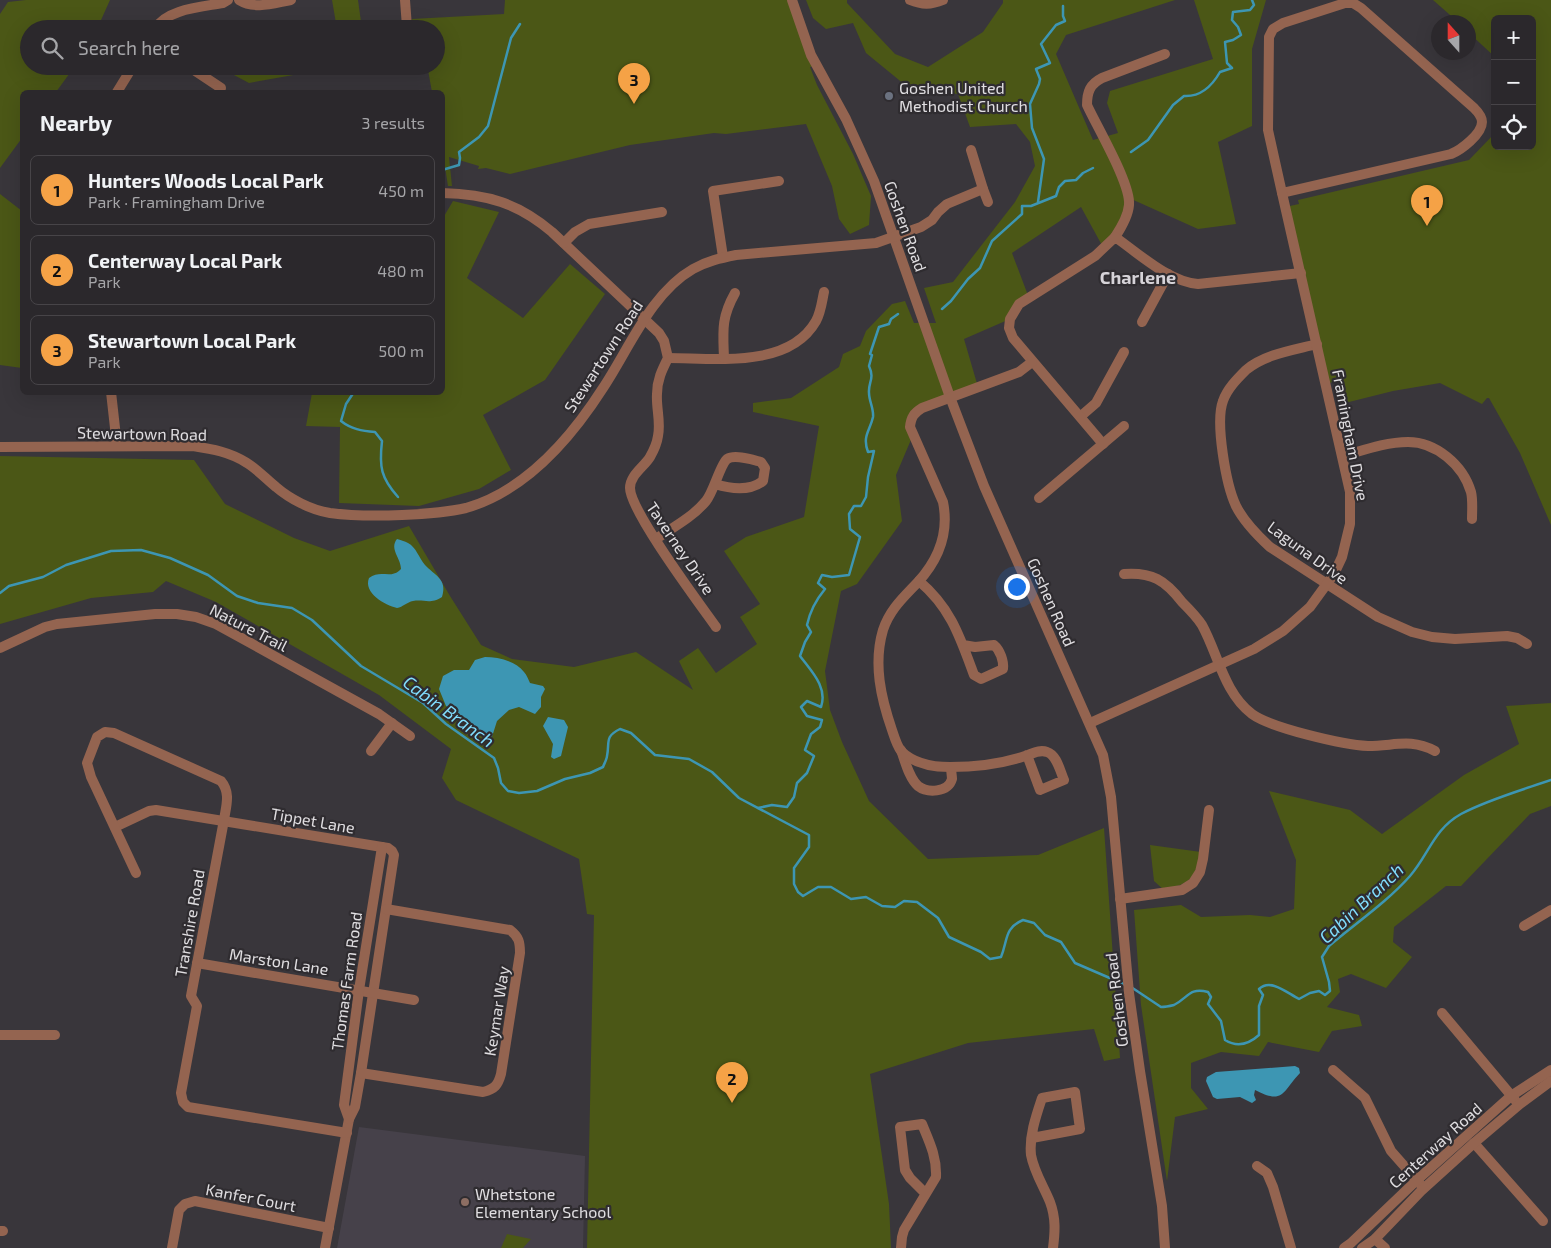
<!DOCTYPE html>
<meta charset="utf-8">
<style>
:root{--surface:#2b282c;--page:#333034;--text:#f1f3f6;--muted:#a6a6a9;--line:#474448;--accent:#f5a246}
body{margin:0;font-family:"Exo 2",sans-serif;background:var(--page);color:var(--text)}
.controls{position:absolute;right:15px;top:15px;display:grid;overflow:hidden;border-radius:8px;box-shadow:0 5px 20px #0002}
.controls button{width:45px;height:45px;display:grid;place-items:center;padding:0;border:0;border-bottom:1px solid var(--line);background:var(--surface);color:var(--text);font:25px sans-serif}
.compass{position:absolute;left:1431px;top:15px;width:45px;height:45px;border-radius:50%;background:var(--surface);box-shadow:0 5px 20px #0002;rotate:339deg}
.you{position:absolute;left:1016px;top:586px;width:18px;height:18px;margin:-12px;border:4px solid #fff;border-radius:50%;background:#1a73e8;box-shadow:0 0 0 8px #1a73e833}
.badge{display:grid;place-items:center;width:32px;height:32px;border-radius:50%;background:var(--accent);color:#111;font-size:16px;font-weight:700}
.pin{position:absolute;translate:-50% -41px;filter:drop-shadow(0 1px 2px #0008)}
.pin::after{content:'';position:absolute;top:26px;width:18px;height:15px;background:inherit;clip-path:polygon(0 0,100% 0,50% 100%)}
.list{margin:0;padding:0;list-style:none}
h2{display:flex;justify-content:space-between;align-items:center;height:65px;margin:0;padding:0 20px;font-size:21px}
h2 small{font-size:16px;font-weight:400;color:var(--muted)}
.list li{display:grid;grid-template-columns:32px 1fr auto;gap:15px;align-items:center;box-sizing:border-box;height:70px;margin:0 10px 10px;padding:0 10px;border:1px solid var(--line);border-radius:8px}
.list b{display:block;font-size:19px;white-space:nowrap}
.list p{margin:0;font-size:16px;white-space:nowrap;color:var(--muted)}
.list em{font-size:16px;font-style:normal;color:var(--muted)}
.icon{flex:none;width:28px;height:28px;fill:none;stroke:currentColor;stroke-width:2;stroke-linecap:round;stroke-linejoin:round}
.map{position:relative;flex:none;width:1551px;height:1248px;overflow:hidden}
.search{position:absolute;background:var(--surface);box-shadow:0 5px 20px #0002;left:20px;top:20px;width:425px;height:55px;display:flex;align-items:center;gap:12px;box-sizing:border-box;padding:0 18px;border-radius:28px;color:var(--muted);font-size:19px}
.panel{position:absolute;background:var(--surface);box-shadow:0 5px 20px #0002;left:20px;top:90px;width:425px;height:305px;border-radius:8px}
.map>svg:first-child{display:block}
</style>
<div class="map">
<svg width="1551" height="1248" viewBox="0 0 1551 1248">
<rect width="100%" height="100%" fill="#39363b"/>
<path fill="#46414a" d="M 359,1127 L 585,1156 L 583,1248 L 337,1248 Z"/>
<g fill="#4b5716">
<path d="M 26,0 L 110,0 L 97,29 L 29,29 L 29,66 L 75,66 L 56,92 L 22,92 L 22,138 L 0,168 L 0,14 L 8,2 Z"/>
<path d="M 332,0 L 358,0 L 362,29 L 337,29 Z"/>
<path d="M 505,0 L 791,0 L 815,66 L 810,67 L 817,85 L 853,154 L 871,196 L 869,225 L 850,234 L 839,219 L 832,186 L 806,124 L 726,134 L 714,133 L 630,145 L 510,174 L 486,168 L 478,169 L 479,166 L 449,157 L 452,186 L 448,186 L 443,155 L 442,92 L 432,92 L 428,70 L 422,66 L 436,66 L 436,29 L 413,29 L 412,19 L 504,14 Z"/>
<path d="M 806,0 L 847,0 L 847,3 L 895,54 L 928,67 L 983,32 L 1003,3 L 1003,0 L 1175,0 L 1066,35 L 1056,54 L 1093,140 L 1118,133 L 1107,103 L 1110,91 L 1213,59 L 1194,0 L 1266,0 L 1252,49 L 1252,126 L 1218,142 L 1236,224 L 1198,229 L 1129,198 L 1129,206 L 1104,249 L 1081,207 L 1012,253 L 1029,298 L 1010,319 L 964,339 L 978,387 L 913,414 L 913,435 L 896,475 L 902,521 L 857,584 L 841,591 L 825,671 L 830,710 L 842,742 L 869,801 L 928,859 L 1038,855 L 1104,828 L 1120,1058 L 1104,1061 L 1094,1029 L 968,1043 L 870,1074 L 889,1204 L 891,1248 L 587,1248 L 594,915 L 587,914 L 579,859 L 456,800 L 442,778 L 451,749 L 379,695 L 216,602 L 166,581 L 153,592 L 91,598 L 0,624 L 0,456 L 194,460 L 225,504 L 294,538 L 330,551 L 409,526 L 450,596 L 481,645 L 512,659 L 574,667 L 636,652 L 693,690 L 679,661 L 698,648 L 716,673 L 757,644 L 740,617 L 760,604 L 724,551 L 746,537 L 804,517 L 819,426 L 753,412 L 753,403 L 791,398 L 839,367 L 843,354 L 860,346 L 866,331 L 892,304 L 905,301 L 914,323 L 936,323 L 924,288 L 953,282 L 1015,202 L 1035,166 L 1030,142 L 1016,124 L 970,127 L 958,94 L 910,89 L 866,53 L 853,23 L 826,29 L 813,18 Z"/>
<path d="M 1433,0 L 1551,0 L 1551,525 L 1520,453 L 1489,398 L 1487,398 L 1482,404 L 1440,383 L 1393,391 L 1345,403 L 1339,380 L 1326,384 L 1285,207 L 1299,204 L 1298,200 L 1469,160 L 1495,133 L 1495,146 L 1532,146 L 1532,19 L 1495,19 L 1495,57 L 1469,33 L 1468,22 L 1458,22 Z"/>
<path d="M 237,66 L 344,66 L 249,83 L 232,74 Z"/>
<path d="M 0,194 L 22,211 L 22,368 L 0,365 Z"/>
<path d="M 453,201 L 499,212 L 467,278 L 523,318 L 570,264 L 605,294 L 545,380 L 483,415 L 511,470 L 479,489 L 419,506 L 339,503 L 340,427 L 306,426 L 312,393 L 442,392 L 443,218 Z"/>
<path d="M 1551,703 L 1551,806 L 1530,814 L 1461,886 L 1446,886 L 1394,927 L 1393,942 L 1412,957 L 1386,988 L 1351,974 L 1338,979 L 1340,992 L 1327,1007 L 1359,1015 L 1362,1026 L 1332,1031 L 1319,1052 L 1268,1042 L 1259,1056 L 1221,1052 L 1191,1063 L 1191,1088 L 1208,1109 L 1175,1117 L 1167,1181 L 1141,1005 L 1134,910 L 1181,905 L 1201,917 L 1250,915 L 1270,917 L 1294,909 L 1296,860 L 1269,791 L 1350,810 L 1382,834 L 1464,775 L 1519,744 L 1506,706 Z"/>
<path d="M 1150,845 L 1201,852 C 1194,880 1192,882 1164,890 L 1154,881 Z"/>
<path d="M 507,1234 L 531,1239 L 523,1248 L 501,1248 Z"/>
</g>
<g fill="#3d96b3">
<path d="M 397,539 C 400,540 405,541 408,543 C 416,547 419,558 425,565 C 434,575 448,579 442,597 C 429,605 425,599 413,601 C 407,602 403,607 397,608 C 385,605 363,593 369,578 C 381,569 391,580 401,569 C 401,558 389,549 397,539 Z"/>
<path d="M 485,657 C 498,657 516,661 524,672 C 527,675 528,679 530,683 L 543,686 L 545,689 L 541,697 L 541,707 L 535,714 L 519,707 L 509,710 L 497,721 L 491,740 L 488,740 L 480,735 L 467,719 L 446,706 L 439,689 L 443,676 L 454,670 L 469,670 L 475,660 Z"/>
<path d="M 548,717 L 564,720 L 568,727 L 561,756 L 554,759 L 551,757 L 553,744 L 543,726 Z"/>
<path d="M 1295,1066 L 1299,1068 L 1300,1073 C 1282,1092 1284,1105 1255,1090 L 1254,1095 L 1256,1100 L 1252,1103 L 1240,1097 L 1217,1099 L 1213,1097 L 1206,1081 L 1207,1077 L 1216,1072 Z"/>
</g>
<g fill="none" stroke-linecap="round" stroke-linejoin="round">
<g stroke="#3d96b3" stroke-width="2.5">
<path d="M 1131,152 L 1148,140 L 1173,105 L 1184,96 C 1201,97 1212,86 1220,72 L 1232,68 L 1227,63 L 1225,42 L 1233,40 L 1241,35 L 1238,27 L 1232,20 L 1233,12 L 1250,10 L 1254,5 L 1252,0"/>
<path d="M 442,170 L 459,165 L 460,158 L 459,152 L 479,137 L 488,126 L 511,38 L 520,24"/>
<path d="M 1038,202 L 1044,159 L 1032,128 L 1030,104 L 1039,84 L 1040,79 L 1036,69 L 1050,63 L 1041,44 L 1056,25 L 1065,21 L 1063,16 L 1063,6"/>
<path d="M 942,309 L 951,301 L 968,279 L 980,268 L 992,241 L 1022,214 L 1022,206 L 1031,206 L 1056,196 L 1059,187 L 1065,181 L 1076,180 L 1083,173 L 1093,168"/>
<path d="M 354,392 L 346,404 L 341,421 C 351,429 362,431 375,432 L 382,441 C 379,467 381,478 398,497"/>
<path d="M 0,593 L 9,586 L 43,577 L 66,565 L 111,551 L 141,550 L 170,558 L 208,575 L 237,596 L 258,603 L 292,608 L 312,620 L 361,666 L 423,703 L 446,724 L 494,758 L 498,768 L 501,783 L 508,791 L 519,793 L 537,791 L 565,779 L 590,773 L 603,767 C 604,764 607,759 607,756 C 610,742 604,737 620,729 L 631,733 L 655,755 L 689,759 L 712,772 L 739,798 L 809,835 L 809,847 L 794,868 L 794,884 L 798,892 L 803,896 L 818,887 L 831,887 L 851,899 L 866,897 L 882,906 L 895,907 L 904,901 L 917,902 L 938,918 L 949,937 L 981,952 L 990,959 L 1001,957 C 1008,940 1004,928 1023,920 L 1034,923 L 1045,935 L 1061,942 L 1075,963 L 1126,985"/>
<path d="M 758,808 L 772,805 L 787,807 L 794,797 L 797,783 L 807,773 L 814,756 L 805,750 L 811,734 L 820,727 L 822,720 L 807,716 L 801,707 L 807,701 L 821,707 C 828,687 811,671 800,656 L 805,642 L 811,632 L 807,625 C 810,611 815,601 825,589 L 818,583 L 822,575 L 832,577 L 849,575 L 860,537 L 850,529 L 849,514 L 854,506 L 861,506 L 866,497 L 868,477 L 874,451 L 868,452 C 862,436 870,431 873,417 C 874,409 869,401 869,393 C 868,382 875,379 869,366 L 872,355 L 870,354 L 879,327 L 889,324 L 891,319 L 898,314"/>
<path d="M 1131,987 L 1161,1007 C 1165,1007 1170,1006 1174,1005 C 1188,998 1189,987 1208,992 L 1211,997 L 1208,1004 L 1221,1021 L 1225,1040 C 1238,1048 1249,1044 1259,1035 L 1259,1006 L 1263,995 L 1259,989 C 1271,978 1287,993 1299,999 L 1310,993 L 1319,991 L 1325,995 L 1330,991 L 1329,982 L 1322,957 L 1329,946 C 1356,923 1387,902 1410,876 C 1429,854 1434,829 1461,814 C 1487,800 1522,790 1551,780"/>
</g>
<g stroke="#946450" stroke-width="10">
<path d="M 239,0 C 255,10 274,3 291,0"/>
<path d="M 405,0 L 407,27"/>
<path d="M 792,0 L 811,55 L 846,119 L 874,181 L 950,397 L 984,486 L 1103,755 L 1111,797 L 1129,993 L 1140,1071 L 1162,1206 L 1165,1248"/>
<path d="M 910,0 C 922,5 931,5 943,0"/>
<path d="M 1345,3 L 1353,3 L 1361,8 L 1474,108 C 1478,112 1482,117 1482,122 C 1482,134 1461,150 1451,154 L 1282,193 L 1268,130 L 1269,37 L 1273,29 L 1283,23 Z"/>
<path d="M 155,29 C 166,9 202,7 223,3 L 228,0"/>
<path d="M 188,66 L 221,88"/>
<path d="M 117,92 L 133,66"/>
<path d="M 983,189 L 988,202"/>
<path d="M 442,193 C 487,194 518,203 552,232 L 659,333 L 664,341 L 668,358 C 662,370 657,380 657,394 C 656,408 661,422 658,436 C 657,443 654,450 650,457 C 644,467 630,475 630,488 C 630,511 699,603 716,627"/>
<path d="M 1115,237 C 1121,228 1128,217 1129,205 C 1131,184 1097,127 1087,105 C 1087,92 1090,84 1102,78 L 1165,54"/>
<path d="M 564,243 L 575,232 L 589,224 L 662,212"/>
<path d="M 723,257 L 713,191 L 779,181"/>
<path d="M 1142,322 L 1168,274"/>
<path d="M 1317,344 C 1294,350 1265,354 1246,370 C 1237,379 1227,389 1223,401 C 1215,422 1226,485 1236,506 C 1244,522 1257,535 1270,547 L 1378,617 L 1412,632 L 1432,637 L 1455,639 L 1507,636 L 1517,638 L 1527,644"/>
<path d="M 668,358 C 714,358 789,369 816,321 C 821,312 822,301 824,292"/>
<path d="M 724,358 C 723,331 721,318 735,293"/>
<path d="M 111,392 L 117,446"/>
<path d="M 1081,416 L 1096,403 L 1124,352"/>
<path d="M 1103,444 L 1013,338 L 1009,328 L 1010,319 L 1019,304 L 1095,256 L 1115,237 C 1138,253 1169,282 1198,284 L 1301,273"/>
<path d="M 0,447 L 193,446 C 212,449 230,452 247,463 C 257,469 266,479 276,487 C 290,499 311,510 330,513 C 353,516 378,516 402,515 C 424,514 444,513 466,508 C 525,491 571,438 603,388 C 629,349 651,293 693,269 C 707,261 721,258 736,255 L 876,243 L 921,227 L 932,220 L 938,212 L 947,204 L 983,189 L 971,150"/>
<path d="M 1343,456 C 1364,450 1386,442 1408,442 C 1436,442 1463,465 1471,492 C 1473,500 1472,511 1472,519"/>
<path d="M 1039,498 L 1124,426"/>
<path d="M 656,539 C 672,528 693,517 706,501 C 714,491 720,465 727,459 C 735,454 753,460 761,462 L 765,468 L 763,481 C 750,491 731,489 715,484"/>
<path d="M 1124,574 C 1152,572 1165,580 1182,602 C 1189,609 1197,617 1202,625 C 1218,654 1224,693 1252,714 C 1271,728 1344,745 1368,746 C 1395,746 1410,738 1435,751"/>
<path d="M 919,581 C 951,608 960,637 974,675 L 981,679 L 1003,669 C 1004,661 1000,650 994,645 L 975,647 L 963,645"/>
<path d="M 0,648 L 45,627 L 57,624 L 155,614 L 177,614 L 196,617 L 216,624 L 379,714 L 410,736"/>
<path d="M 1090,723 L 1254,649 L 1283,631 L 1310,607 L 1334,574 L 1342,557 L 1350,524 L 1350,492 L 1282,193"/>
<path d="M 901,750 C 905,761 909,778 918,786 C 927,793 948,793 952,779 C 952,776 951,771 951,767"/>
<path d="M 371,751 L 392,723"/>
<path d="M 1027,755 L 1040,790 L 1064,780 C 1060,771 1057,755 1047,752 C 1039,749 1032,754 1025,756 C 1001,764 975,767 950,767 C 933,767 914,764 901,751 C 897,746 894,736 892,730 C 881,698 873,664 883,630 C 890,609 904,597 918,582 C 939,559 949,532 943,502 L 910,427 C 911,417 914,413 922,408 L 1019,372 L 1032,362"/>
<path d="M 115,827 L 149,811 L 156,810 L 388,848 L 392,851 L 394,855 L 361,1073 L 355,1107 L 349,1119 L 325,1248"/>
<path d="M 136,873 L 91,777 L 87,763 L 97,737 L 105,732 L 114,733 L 221,781 C 231,793 226,806 224,820 L 191,996 L 197,1006 L 181,1093 L 183,1102 L 188,1107 L 347,1133"/>
<path d="M 1120,899 L 1182,890 L 1193,883 L 1200,872 L 1203,859 L 1209,810"/>
<path d="M 1524,926 L 1551,910"/>
<path d="M 197,963 L 414,1000"/>
<path d="M 1442,1013 L 1515,1100"/>
<path d="M 0,1035 L 55,1035"/>
<path d="M 1333,1070 L 1365,1098 L 1391,1151 L 1421,1185"/>
<path d="M 361,1073 L 483,1092 C 495,1089 498,1085 501,1074 L 520,953 C 520,942 519,937 510,930 L 386,909"/>
<path d="M 349,1119 L 344,1105 L 359,990 L 382,847"/>
<path d="M 1032,1138 L 1080,1129 L 1075,1092 L 1042,1098 C 1036,1116 1029,1136 1031,1155 C 1034,1172 1044,1187 1050,1202 C 1056,1218 1055,1232 1053,1248"/>
<path d="M 1474,1143 L 1543,1221"/>
<path d="M 1257,1166 L 1267,1173 L 1273,1187 L 1291,1248"/>
<path d="M 0,1231 L 3,1231"/>
<path d="M 1375,1239 L 1385,1248"/>
<path d="M 172,1248 L 179,1210 L 185,1204 L 195,1201 L 329,1228"/>
<path d="M 901,1248 L 902,1237 L 904,1230 L 936,1177 C 937,1157 929,1141 922,1124 L 900,1127 L 905,1170 L 910,1178 L 925,1193"/>
<path d="M 1344,1248 L 1351,1243 L 1417,1180 L 1511,1096 L 1551,1070"/>
<path d="M 1362,1248 L 1375,1239 L 1421,1191 L 1474,1143 L 1520,1104 L 1551,1081"/>
</g>
</g>
<circle fill="#6b7280" stroke="#2f2c30" stroke-width="2" cx="889" cy="96" r="5"/>
<circle fill="#8d6e63" stroke="#2f2c30" stroke-width="2" cx="465" cy="1202" r="5"/>
<g text-anchor="middle" dominant-baseline="central" stroke-width="4.5" stroke-linejoin="round" paint-order="stroke">
<g font-size="16" fill="#e0dee1" stroke="#2f2c30" text-anchor="start">
<text x="899" y="87">Goshen United<tspan x="899" dy="18">Methodist Church</tspan></text>
<text x="475" y="1193">Whetstone<tspan x="475" dy="18">Elementary School</tspan></text>
</g>
<g font-size="16" fill="#e0dee1" stroke="#2f2c30">
<text transform="translate(906 226) rotate(70)">Goshen Road</text>
<text transform="translate(603 356) rotate(-57)">Stewartown Road</text>
<text transform="translate(142 433) rotate(1)">Stewartown Road</text>
<text transform="translate(1351 435) rotate(79)">Framingham Drive</text>
<text transform="translate(681 548) rotate(56)">Taverney Drive</text>
<text transform="translate(1308 552) rotate(36)">Laguna Drive</text>
<text transform="translate(1052 602) rotate(66)">Goshen Road</text>
<text transform="translate(249 627) rotate(27)">Nature Trail</text>
<text transform="translate(313 820) rotate(10)">Tippet Lane</text>
<text transform="translate(189 923) rotate(-80)">Transhire Road</text>
<text transform="translate(279 961) rotate(9)">Marston Lane</text>
<text transform="translate(346 981) rotate(-82)">Thomas Farm Road</text>
<text transform="translate(1116 1000) rotate(-97)">Goshen Road</text>
<text transform="translate(496 1011) rotate(-81)">Keymar Way</text>
<text transform="translate(1435 1145) rotate(-42)">Centerway Road</text>
<text transform="translate(251 1197) rotate(11)">Kanfer Court</text>
</g>
<g font-size="18" font-weight="bold" fill="#d6d3d8" stroke="#2f2c30">
<text x="1138" y="277">Charlene</text>
</g>
<g font-size="18" font-style="italic" fill="#81defe" stroke="#2f2c30">
<text transform="translate(449 711) rotate(36)">Cabin Branch</text>
<text transform="translate(1361 903) rotate(-43)">Cabin Branch</text>
</g>
</g>
</svg>
<div class="controls">
<button>+</button>
<button>−</button>
<button><svg class="icon" aria-label="locate" viewBox="0 0 24 24"><circle cx="12" cy="12" r="6"/><path d="M12 2v4M12 18v4M2 12h4M18 12h4"/></svg></button>
</div>
<svg class="compass" viewBox="-18 -18 36 36"><path d="M0-13l5 13h-10z" fill="#e53935"/><path d="M0 13l5-13h-10z" fill="#a6a6a9"/></svg>
<div class="you"></div>
<div class="pin badge" style="left:1427px;top:226px">1</div>
<div class="pin badge" style="left:732px;top:1103px">2</div>
<div class="pin badge" style="left:634px;top:104px">3</div>
<div class="search"><svg class="icon" aria-label="search" viewBox="0 0 24 24"><circle cx="10" cy="10" r="6"/><path d="M15 15l6 6"/></svg>Search here</div>
<section class="panel">
<h2>Nearby<small>3 results</small></h2>
<ul class="list">
<li><span class="badge">1</span><div><b>Hunters Woods Local Park</b><p>Park · Framingham Drive</p></div><em>450 m</em></li>
<li><span class="badge">2</span><div><b>Centerway Local Park</b><p>Park</p></div><em>480 m</em></li>
<li><span class="badge">3</span><div><b>Stewartown Local Park</b><p>Park</p></div><em>500 m</em></li>
</ul>
</section>
</div>
